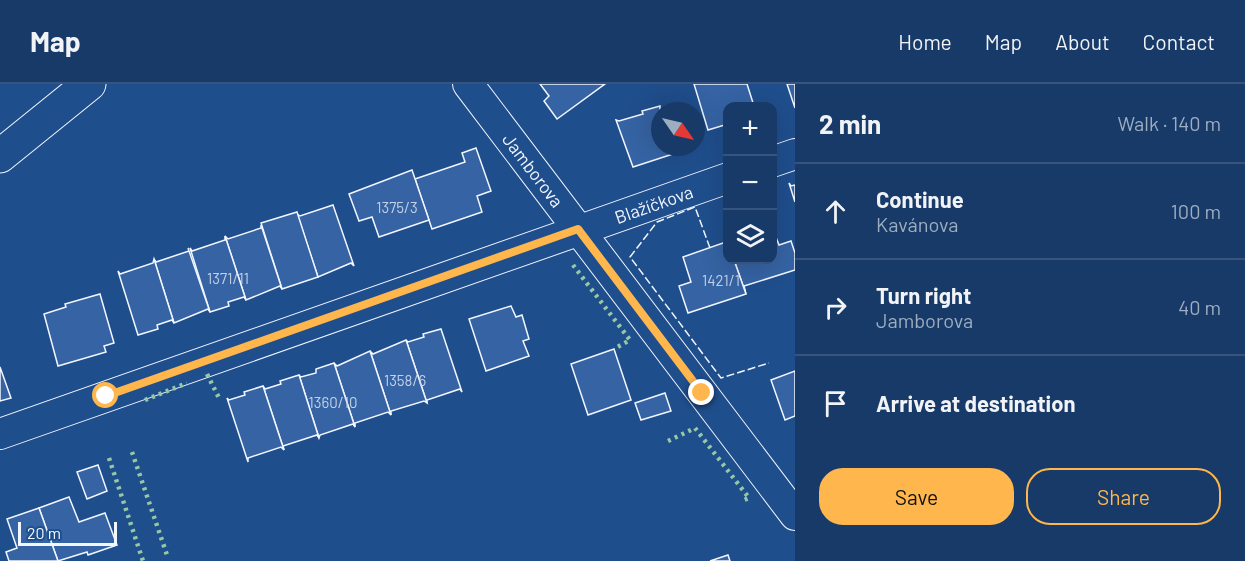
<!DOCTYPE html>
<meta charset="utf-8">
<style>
:root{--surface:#173a69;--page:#244571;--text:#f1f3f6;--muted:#9eadc0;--line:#36547d;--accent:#ffb74d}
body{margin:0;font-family:Barlow,sans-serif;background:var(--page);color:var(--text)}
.controls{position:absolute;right:18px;top:18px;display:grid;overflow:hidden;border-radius:12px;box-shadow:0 6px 24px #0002}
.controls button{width:54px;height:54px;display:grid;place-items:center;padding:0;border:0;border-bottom:2px solid var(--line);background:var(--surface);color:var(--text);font:30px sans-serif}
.compass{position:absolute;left:651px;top:18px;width:54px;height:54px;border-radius:50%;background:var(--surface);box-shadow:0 6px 24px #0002;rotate:124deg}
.scale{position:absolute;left:18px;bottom:15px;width:99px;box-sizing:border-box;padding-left:6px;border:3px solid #f2f6ff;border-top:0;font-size:16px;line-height:21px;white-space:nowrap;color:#f2f6ff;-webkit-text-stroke:4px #1f4e8c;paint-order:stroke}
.stop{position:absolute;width:18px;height:18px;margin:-14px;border:4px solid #ffb74d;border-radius:50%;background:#fff}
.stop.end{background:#ffb74d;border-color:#fff;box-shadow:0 2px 6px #0008}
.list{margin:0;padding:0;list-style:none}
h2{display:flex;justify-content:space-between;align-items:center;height:78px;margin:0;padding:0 24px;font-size:26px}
h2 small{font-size:20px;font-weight:400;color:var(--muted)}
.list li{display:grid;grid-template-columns:39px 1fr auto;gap:18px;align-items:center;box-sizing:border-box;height:96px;padding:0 24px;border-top:2px solid var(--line)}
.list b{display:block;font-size:22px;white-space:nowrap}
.list p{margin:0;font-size:20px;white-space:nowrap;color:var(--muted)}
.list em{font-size:20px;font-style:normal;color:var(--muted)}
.actions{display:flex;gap:12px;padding:18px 24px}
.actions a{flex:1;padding:14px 0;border:2px solid var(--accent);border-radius:24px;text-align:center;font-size:21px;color:var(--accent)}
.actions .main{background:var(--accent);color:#111}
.icon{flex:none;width:33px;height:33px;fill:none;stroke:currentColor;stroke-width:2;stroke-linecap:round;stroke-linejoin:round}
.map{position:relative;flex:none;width:795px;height:477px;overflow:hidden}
header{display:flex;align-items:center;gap:36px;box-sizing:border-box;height:84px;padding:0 30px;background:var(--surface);border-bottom:2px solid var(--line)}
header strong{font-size:28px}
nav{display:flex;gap:33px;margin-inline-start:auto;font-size:21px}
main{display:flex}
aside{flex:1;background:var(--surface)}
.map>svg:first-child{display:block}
</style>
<header>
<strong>Map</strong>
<nav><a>Home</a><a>Map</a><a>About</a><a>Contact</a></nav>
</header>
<main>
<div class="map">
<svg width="795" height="477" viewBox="0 0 795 477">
<rect width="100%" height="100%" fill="#1f4e8c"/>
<g fill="#3563a3" stroke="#f2f6ff" stroke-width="1.5">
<path d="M 540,0 L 605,0 L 557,35 L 544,17 L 549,12 Z"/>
<path d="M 694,0 L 747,0 L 754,22 L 728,22 L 728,40 L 708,46 Z"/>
<path d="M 787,0 L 795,0 L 795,24 Z"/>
<path d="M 660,22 L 660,63 L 674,63 L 676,69 L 633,83 L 616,36 L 619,37 L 643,30 L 642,27 Z"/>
<path d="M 476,64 L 491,107 L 477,112 L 482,128 L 432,145 L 415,95 L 465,78 L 462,69 Z"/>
<path d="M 412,86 L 429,136 L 379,153 L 372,133 L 359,137 L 349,110 Z"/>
<path d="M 789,99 L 791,102 L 795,101 L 795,118 Z"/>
<path d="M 333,121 L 354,182 L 351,179 L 318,193 L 297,130 L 300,132 Z"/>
<path d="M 297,128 L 318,193 L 282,205 L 261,139 Z"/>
<path d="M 261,141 L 282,205 L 280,202 L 246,216 L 225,152 L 228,155 L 261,144 Z"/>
<path d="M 772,143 L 779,161 L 791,157 L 795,169 L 795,186 L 744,202 L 746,210 L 734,176 L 772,176 Z"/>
<path d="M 726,150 L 728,155 L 728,176 L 734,176 L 746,210 L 688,229 L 679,202 L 691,198 L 683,173 L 726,158 Z"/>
<path d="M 225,152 L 246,216 L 244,213 L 228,218 L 229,222 L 210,228 L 190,164 L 192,167 L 225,156 Z"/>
<path d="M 188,164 L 210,228 L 208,225 L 174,239 L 154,175 L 156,178 L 189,167 Z"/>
<path d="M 154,175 L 174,239 L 172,236 L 157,241 L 158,245 L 138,251 L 118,187 L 120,190 L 153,179 Z"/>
<path d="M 100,210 L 114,259 L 104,262 L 106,268 L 58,282 L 44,230 L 66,223 L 65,220 Z"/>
<path d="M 511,222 L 516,233 L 522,231 L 529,255 L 523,257 L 529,272 L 486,287 L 469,235 Z"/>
<path d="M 441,245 L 462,308 L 460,305 L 427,316 L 427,319 L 406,256 L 408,258 L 424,253 L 423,250 Z"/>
<path d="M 406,256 L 427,319 L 424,317 L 391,327 L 391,331 L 370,267 L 373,270 Z"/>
<path d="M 614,265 L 631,316 L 588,331 L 571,280 Z"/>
<path d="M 370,267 L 391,331 L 388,328 L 355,339 L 355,343 L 334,279 L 337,282 Z"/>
<path d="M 334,279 L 355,343 L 353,340 L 320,351 L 319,354 L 299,291 L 301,293 L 316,289 L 316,285 Z"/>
<path d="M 0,283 L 11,314 L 0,317 Z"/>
<path d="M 795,287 L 795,332 L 785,336 L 771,296 Z"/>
<path d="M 299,291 L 319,354 L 317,351 L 283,362 L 284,366 L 263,302 L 265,305 L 281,300 L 280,297 Z"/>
<path d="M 263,302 L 284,366 L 281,363 L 248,374 L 248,378 L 227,314 L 229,316 L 245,311 L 244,308 Z"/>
<path d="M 665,309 L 671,327 L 641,336 L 635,319 Z"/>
<path d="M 98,381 L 107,407 L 87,415 L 77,388 Z"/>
<path d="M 69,413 L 79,438 L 105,429 L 117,461 L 88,471 L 87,468 L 58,477 L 39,424 Z"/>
<path d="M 39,424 L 58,477 L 9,477 L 6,468 L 17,464 L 7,435 Z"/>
<path d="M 728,471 L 730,477 L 710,477 Z"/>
</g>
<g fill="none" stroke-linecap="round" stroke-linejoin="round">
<defs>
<g id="minor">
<path id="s1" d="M 468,0 L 795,431"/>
<path d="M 772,78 L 795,70"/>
<path id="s2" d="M 0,350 L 728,94"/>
</g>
<path id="tertiary" d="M 0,72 L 89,0"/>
</defs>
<use href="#minor" stroke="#f2f6ff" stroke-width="32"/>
<use href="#tertiary" stroke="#f2f6ff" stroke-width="35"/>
<use href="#minor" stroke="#1f4e8c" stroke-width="30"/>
<use href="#tertiary" stroke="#1f4e8c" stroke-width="33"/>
<g stroke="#97c8a6" stroke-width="4.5" stroke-dasharray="3 4.5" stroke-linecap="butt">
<path d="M 573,181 L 630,256 L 614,265"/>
<path d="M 207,290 L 220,316"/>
<path d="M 145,316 L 187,299"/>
<path d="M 668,357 L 695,344 L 749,414 L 744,416"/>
<path d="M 132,368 L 167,471"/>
<path d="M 109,374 L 143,477"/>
</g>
<path stroke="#f2f6ff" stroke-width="1.5" stroke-dasharray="8 3" stroke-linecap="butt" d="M 710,164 L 695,123 L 657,138 L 630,173 L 721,294 L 769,279"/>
</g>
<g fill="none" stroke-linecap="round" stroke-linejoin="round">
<path stroke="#ffb74d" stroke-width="8" d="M 106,312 L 578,145 L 702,309"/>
</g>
<g text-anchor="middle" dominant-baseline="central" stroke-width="4.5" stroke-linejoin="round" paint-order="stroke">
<g font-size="15" fill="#c3d1e8">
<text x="397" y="123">1375/3</text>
<text x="228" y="194">1371/11</text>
<text x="721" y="196">1421/1</text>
<text x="405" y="296">1358/6</text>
<text x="333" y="318">1360/10</text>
</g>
<g font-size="18" fill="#f2f6ff" stroke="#1f4e8c">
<text stroke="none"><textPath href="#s1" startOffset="108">Jamborova</textPath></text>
<text stroke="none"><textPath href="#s2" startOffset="693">Blažíčkova</textPath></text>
</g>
</g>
</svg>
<div class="controls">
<button>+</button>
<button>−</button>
<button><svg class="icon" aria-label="layers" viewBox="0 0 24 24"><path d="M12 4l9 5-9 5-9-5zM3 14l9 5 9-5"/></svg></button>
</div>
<svg class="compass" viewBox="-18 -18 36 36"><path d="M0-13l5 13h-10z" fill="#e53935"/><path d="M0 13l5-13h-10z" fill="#9eadc0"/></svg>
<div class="scale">20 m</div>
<div class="stop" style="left:106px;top:312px"></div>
<div class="stop end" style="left:702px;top:309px"></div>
</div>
<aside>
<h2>2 min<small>Walk · 140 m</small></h2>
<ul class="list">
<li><svg class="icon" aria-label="ahead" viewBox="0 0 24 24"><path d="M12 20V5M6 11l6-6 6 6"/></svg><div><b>Continue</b><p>Kavánova</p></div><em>100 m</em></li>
<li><svg class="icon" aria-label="right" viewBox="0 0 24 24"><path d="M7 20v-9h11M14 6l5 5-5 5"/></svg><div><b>Turn right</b><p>Jamborova</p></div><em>40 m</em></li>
<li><svg class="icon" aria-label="arrive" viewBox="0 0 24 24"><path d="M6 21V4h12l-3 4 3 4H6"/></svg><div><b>Arrive at destination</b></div></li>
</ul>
<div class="actions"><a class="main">Save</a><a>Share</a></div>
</aside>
</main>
